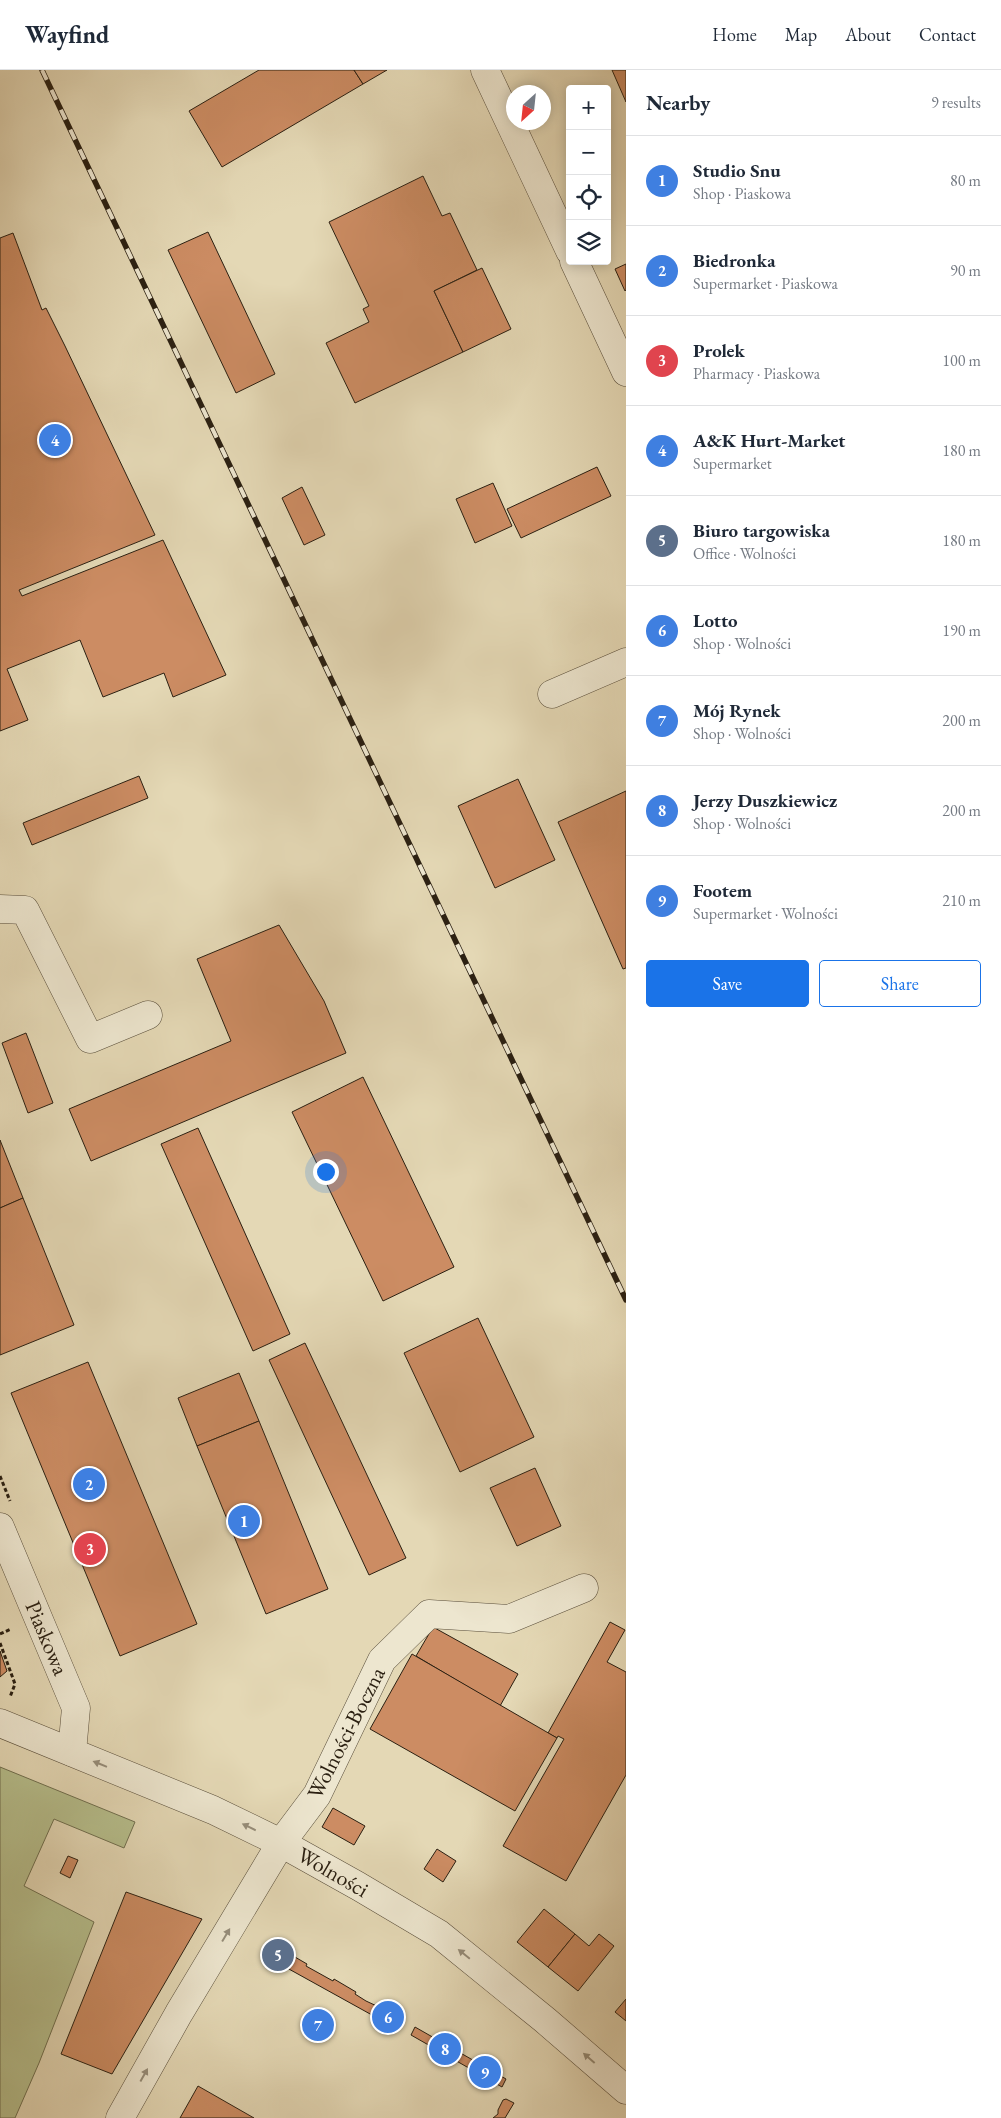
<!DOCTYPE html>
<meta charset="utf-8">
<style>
:root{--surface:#fff;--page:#f6f6f7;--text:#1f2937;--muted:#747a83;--line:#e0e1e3;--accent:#1a73e8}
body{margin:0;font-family:"EB Garamond",serif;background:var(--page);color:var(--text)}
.controls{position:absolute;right:15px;top:15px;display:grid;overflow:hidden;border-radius:5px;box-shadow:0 2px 12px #0003}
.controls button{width:45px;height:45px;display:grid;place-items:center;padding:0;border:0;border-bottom:1px solid var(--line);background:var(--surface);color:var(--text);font:25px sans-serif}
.compass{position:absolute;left:506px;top:15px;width:45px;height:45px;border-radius:50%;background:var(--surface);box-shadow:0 2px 12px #0003;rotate:207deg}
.you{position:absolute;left:325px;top:1101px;width:18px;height:18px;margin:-12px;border:4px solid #fff;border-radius:50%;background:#1a73e8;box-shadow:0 0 0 8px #1a73e833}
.badge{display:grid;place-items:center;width:32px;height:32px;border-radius:50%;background:var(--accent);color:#fff;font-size:16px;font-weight:700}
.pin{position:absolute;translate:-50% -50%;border:2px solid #fff;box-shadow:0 1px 5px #0006}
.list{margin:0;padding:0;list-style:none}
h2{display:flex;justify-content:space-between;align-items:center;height:65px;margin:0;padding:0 20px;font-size:21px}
h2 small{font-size:16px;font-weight:400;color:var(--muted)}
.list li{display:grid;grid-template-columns:32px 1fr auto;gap:15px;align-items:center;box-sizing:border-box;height:90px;padding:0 20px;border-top:1px solid var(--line)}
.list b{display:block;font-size:19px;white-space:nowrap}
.list p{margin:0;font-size:16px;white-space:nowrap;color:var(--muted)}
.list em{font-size:16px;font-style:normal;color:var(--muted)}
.actions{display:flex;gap:10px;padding:15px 20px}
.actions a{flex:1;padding:11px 0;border:1px solid var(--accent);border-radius:5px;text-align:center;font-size:18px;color:var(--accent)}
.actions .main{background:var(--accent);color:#fff}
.icon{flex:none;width:28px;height:28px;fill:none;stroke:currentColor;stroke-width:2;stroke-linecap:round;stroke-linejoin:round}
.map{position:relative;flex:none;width:626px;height:2048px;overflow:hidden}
header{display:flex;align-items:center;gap:30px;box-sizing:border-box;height:70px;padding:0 25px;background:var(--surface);border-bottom:1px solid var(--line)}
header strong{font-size:24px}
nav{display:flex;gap:28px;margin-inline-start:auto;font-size:18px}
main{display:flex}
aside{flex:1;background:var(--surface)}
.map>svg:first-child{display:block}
</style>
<header>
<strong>Wayfind</strong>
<nav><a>Home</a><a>Map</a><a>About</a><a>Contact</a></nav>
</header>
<main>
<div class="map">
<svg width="626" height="2048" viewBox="0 0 626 2048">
<rect width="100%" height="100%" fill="#e4d8b5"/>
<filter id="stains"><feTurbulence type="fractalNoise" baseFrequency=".004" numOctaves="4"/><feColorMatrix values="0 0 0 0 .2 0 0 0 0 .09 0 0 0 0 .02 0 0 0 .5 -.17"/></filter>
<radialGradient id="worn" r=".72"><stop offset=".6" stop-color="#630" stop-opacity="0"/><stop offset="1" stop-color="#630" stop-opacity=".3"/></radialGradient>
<path fill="#b6be8c" stroke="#706f4f" d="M 0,1697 L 135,1752 L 124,1778 L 54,1749 L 24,1816 L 94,1852 L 39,1993 L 15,2048 L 0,2048 Z"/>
<g fill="#cc8c63" stroke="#2b2012">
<path d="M 259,0 L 354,0 L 363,14 L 222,97 L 189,41 Z"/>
<path d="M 354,0 L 387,0 L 363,14 Z"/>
<path d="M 612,0 L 626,0 L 626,32 Z"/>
<path d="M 423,106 L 442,146 L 450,143 L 477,200 L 434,221 L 463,282 L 355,333 L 326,273 L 369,252 L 363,239 L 369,236 L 329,152 Z"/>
<path d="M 208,162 L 275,304 L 236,323 L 168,180 Z"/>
<path d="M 13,163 L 42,240 L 46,238 L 65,276 L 155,465 L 19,520 L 22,526 L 163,470 L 226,605 L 173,627 L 164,603 L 103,627 L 80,570 L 7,599 L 28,650 L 0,661 L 0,168 Z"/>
<path d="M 626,194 L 626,220 L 625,221 L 615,199 Z"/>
<path d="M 482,198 L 511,259 L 463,282 L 434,221 Z"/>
<path d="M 597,397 L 611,426 L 521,468 L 507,439 Z"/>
<path d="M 493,413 L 512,456 L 475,473 L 456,429 Z"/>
<path d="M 302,417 L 325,465 L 304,475 L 282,428 Z"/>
<path d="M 139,706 L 148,728 L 32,775 L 23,753 Z"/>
<path d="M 518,709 L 555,790 L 495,818 L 458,736 Z"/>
<path d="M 626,721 L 626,898 L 623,899 L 558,752 Z"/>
<path d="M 279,855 L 324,931 L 346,983 L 91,1091 L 69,1039 L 231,971 L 197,889 Z"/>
<path d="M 26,963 L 53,1033 L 28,1043 L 2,973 Z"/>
<path d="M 363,1007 L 454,1197 L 383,1231 L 292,1042 Z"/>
<path d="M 198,1058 L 290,1264 L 253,1281 L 161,1074 Z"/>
<path d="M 0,1070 L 23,1128 L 0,1138 Z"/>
<path d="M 23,1128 L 74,1255 L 0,1285 L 0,1138 Z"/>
<path d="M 478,1248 L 534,1367 L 460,1402 L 404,1283 Z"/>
<path d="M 305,1273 L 406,1488 L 369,1505 L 269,1290 Z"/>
<path d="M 88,1292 L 197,1554 L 120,1586 L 11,1323 Z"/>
<path d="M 239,1303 L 259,1351 L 197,1376 L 178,1328 Z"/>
<path d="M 259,1351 L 328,1519 L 266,1544 L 197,1376 Z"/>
<path d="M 535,1398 L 561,1456 L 517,1476 L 490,1418 Z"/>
<path d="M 610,1552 L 625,1560 L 607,1592 L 626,1602 L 626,1705 L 566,1811 L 503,1776 L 564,1669 L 558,1666 L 557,1668 L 548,1663 Z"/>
<path d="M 433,1557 L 518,1604 L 500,1636 L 416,1586 Z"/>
<path d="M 0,1581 L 7,1601 L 0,1607 Z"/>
<path d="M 412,1584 L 557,1668 L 515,1741 L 370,1659 Z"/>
<path d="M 333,1738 L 365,1756 L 354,1775 L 322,1757 Z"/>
<path d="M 437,1779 L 456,1791 L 443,1812 L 424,1799 Z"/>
<path d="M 68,1786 L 78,1790 L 70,1808 L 60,1803 Z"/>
<path d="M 126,1822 L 202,1849 L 112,2004 L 61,1984 Z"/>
<path d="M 544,1839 L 575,1864 L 548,1897 L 517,1872 Z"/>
<path d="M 575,1864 L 589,1876 L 599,1864 L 614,1876 L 578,1921 L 548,1897 Z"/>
<path d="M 276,1876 L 307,1894 L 306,1896 L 333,1911 L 334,1909 L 356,1922 L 355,1924 L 366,1931 L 396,1945 L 390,1955 L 269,1888 Z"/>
<path d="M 626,1929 L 626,1951 L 615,1942 Z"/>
<path d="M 415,1957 L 506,2009 L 502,2017 L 411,1965 Z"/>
<path d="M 198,2016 L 254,2048 L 180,2048 Z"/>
<path d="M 506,2029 L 514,2033 L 505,2048 L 493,2048 L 498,2044 L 498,2040 L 503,2030 Z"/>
</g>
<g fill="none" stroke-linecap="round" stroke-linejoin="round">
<defs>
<g id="minor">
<path d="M 485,0 L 570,181"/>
<path d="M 574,191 L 626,302"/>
<path d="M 552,624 L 626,592"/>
<path d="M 0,839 L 25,840 L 90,969 L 148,945"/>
<path d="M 0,1457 L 76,1638 L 72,1682"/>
<path d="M 0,1653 L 213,1740 L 281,1773 L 358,1816 L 439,1864 L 545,1950 L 626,2020"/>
<path d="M 120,2048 L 179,1943 L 281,1773 L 317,1725 L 382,1590 L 429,1544 L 509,1549 L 584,1518"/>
</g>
</defs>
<use href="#minor" stroke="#594e3b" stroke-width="29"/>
<g stroke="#2b2012" stroke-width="3" stroke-dasharray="4 2.5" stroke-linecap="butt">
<path d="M 0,1406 L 10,1431"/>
<path d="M 0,1564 L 11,1559"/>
<path d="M 0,1573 L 15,1614 L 10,1627"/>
</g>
<use href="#minor" stroke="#ede6cf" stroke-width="28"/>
<defs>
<path id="rail" d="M 42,0 L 626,1230"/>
</defs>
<use href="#rail" stroke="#2b2012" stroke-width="5.5"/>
<use href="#rail" stroke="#ede6cf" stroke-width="4" stroke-dasharray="11" stroke-linecap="butt"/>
</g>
<defs><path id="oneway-solid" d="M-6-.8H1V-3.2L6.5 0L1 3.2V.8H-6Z" transform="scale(1.25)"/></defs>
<g fill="#968d7a">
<use href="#oneway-solid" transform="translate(100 1694) rotate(-158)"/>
<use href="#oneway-solid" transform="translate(249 1757) rotate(-154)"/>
<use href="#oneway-solid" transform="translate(226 1865) rotate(-59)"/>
<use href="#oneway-solid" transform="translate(464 1884) rotate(-141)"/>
<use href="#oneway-solid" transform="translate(589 1988) rotate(-139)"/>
<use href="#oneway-solid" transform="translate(144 2005) rotate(-61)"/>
</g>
<g text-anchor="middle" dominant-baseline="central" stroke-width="4" stroke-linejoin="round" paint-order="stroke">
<g font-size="22" fill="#2b2012" stroke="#ede6cf">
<text transform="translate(47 1568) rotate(67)">Piaskowa</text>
<text transform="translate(346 1663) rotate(-63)">Wolności-Boczna</text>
<text transform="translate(333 1802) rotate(30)">Wolności</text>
</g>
</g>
<rect width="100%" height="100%" filter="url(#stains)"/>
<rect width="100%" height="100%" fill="url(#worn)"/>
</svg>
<div class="controls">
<button>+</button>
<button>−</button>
<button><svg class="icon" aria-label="locate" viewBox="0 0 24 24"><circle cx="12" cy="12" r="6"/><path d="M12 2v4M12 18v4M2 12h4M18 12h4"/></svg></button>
<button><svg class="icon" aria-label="layers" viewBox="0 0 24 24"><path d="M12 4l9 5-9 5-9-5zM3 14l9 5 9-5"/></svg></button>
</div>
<svg class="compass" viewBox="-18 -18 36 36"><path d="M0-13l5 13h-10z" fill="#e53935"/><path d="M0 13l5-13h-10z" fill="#747a83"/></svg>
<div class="you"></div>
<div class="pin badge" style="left:244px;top:1451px;background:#3f7fe0">1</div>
<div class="pin badge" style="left:89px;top:1414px;background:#3f7fe0">2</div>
<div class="pin badge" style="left:90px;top:1479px;background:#e0444e">3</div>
<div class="pin badge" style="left:55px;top:370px;background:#3f7fe0">4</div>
<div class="pin badge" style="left:278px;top:1885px;background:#5c6f8a">5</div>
<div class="pin badge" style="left:388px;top:1947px;background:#3f7fe0">6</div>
<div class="pin badge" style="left:318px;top:1955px;background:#3f7fe0">7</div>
<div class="pin badge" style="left:445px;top:1979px;background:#3f7fe0">8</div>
<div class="pin badge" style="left:485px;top:2002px;background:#3f7fe0">9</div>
</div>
<aside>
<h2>Nearby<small>9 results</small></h2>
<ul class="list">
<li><span class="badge" style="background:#3f7fe0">1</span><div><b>Studio Snu</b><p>Shop · Piaskowa</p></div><em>80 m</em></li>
<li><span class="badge" style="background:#3f7fe0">2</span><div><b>Biedronka</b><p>Supermarket · Piaskowa</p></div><em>90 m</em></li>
<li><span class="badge" style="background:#e0444e">3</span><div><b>Prolek</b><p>Pharmacy · Piaskowa</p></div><em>100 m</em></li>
<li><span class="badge" style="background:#3f7fe0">4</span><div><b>A&amp;K Hurt-Market</b><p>Supermarket</p></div><em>180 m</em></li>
<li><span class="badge" style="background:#5c6f8a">5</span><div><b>Biuro targowiska</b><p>Office · Wolności</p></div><em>180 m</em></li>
<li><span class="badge" style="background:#3f7fe0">6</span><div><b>Lotto</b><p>Shop · Wolności</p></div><em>190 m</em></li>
<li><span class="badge" style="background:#3f7fe0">7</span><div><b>Mój Rynek</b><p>Shop · Wolności</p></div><em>200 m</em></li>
<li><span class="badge" style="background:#3f7fe0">8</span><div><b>Jerzy Duszkiewicz</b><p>Shop · Wolności</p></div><em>200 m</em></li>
<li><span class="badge" style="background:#3f7fe0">9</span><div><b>Footem</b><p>Supermarket · Wolności</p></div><em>210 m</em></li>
</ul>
<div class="actions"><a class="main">Save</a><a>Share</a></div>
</aside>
</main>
